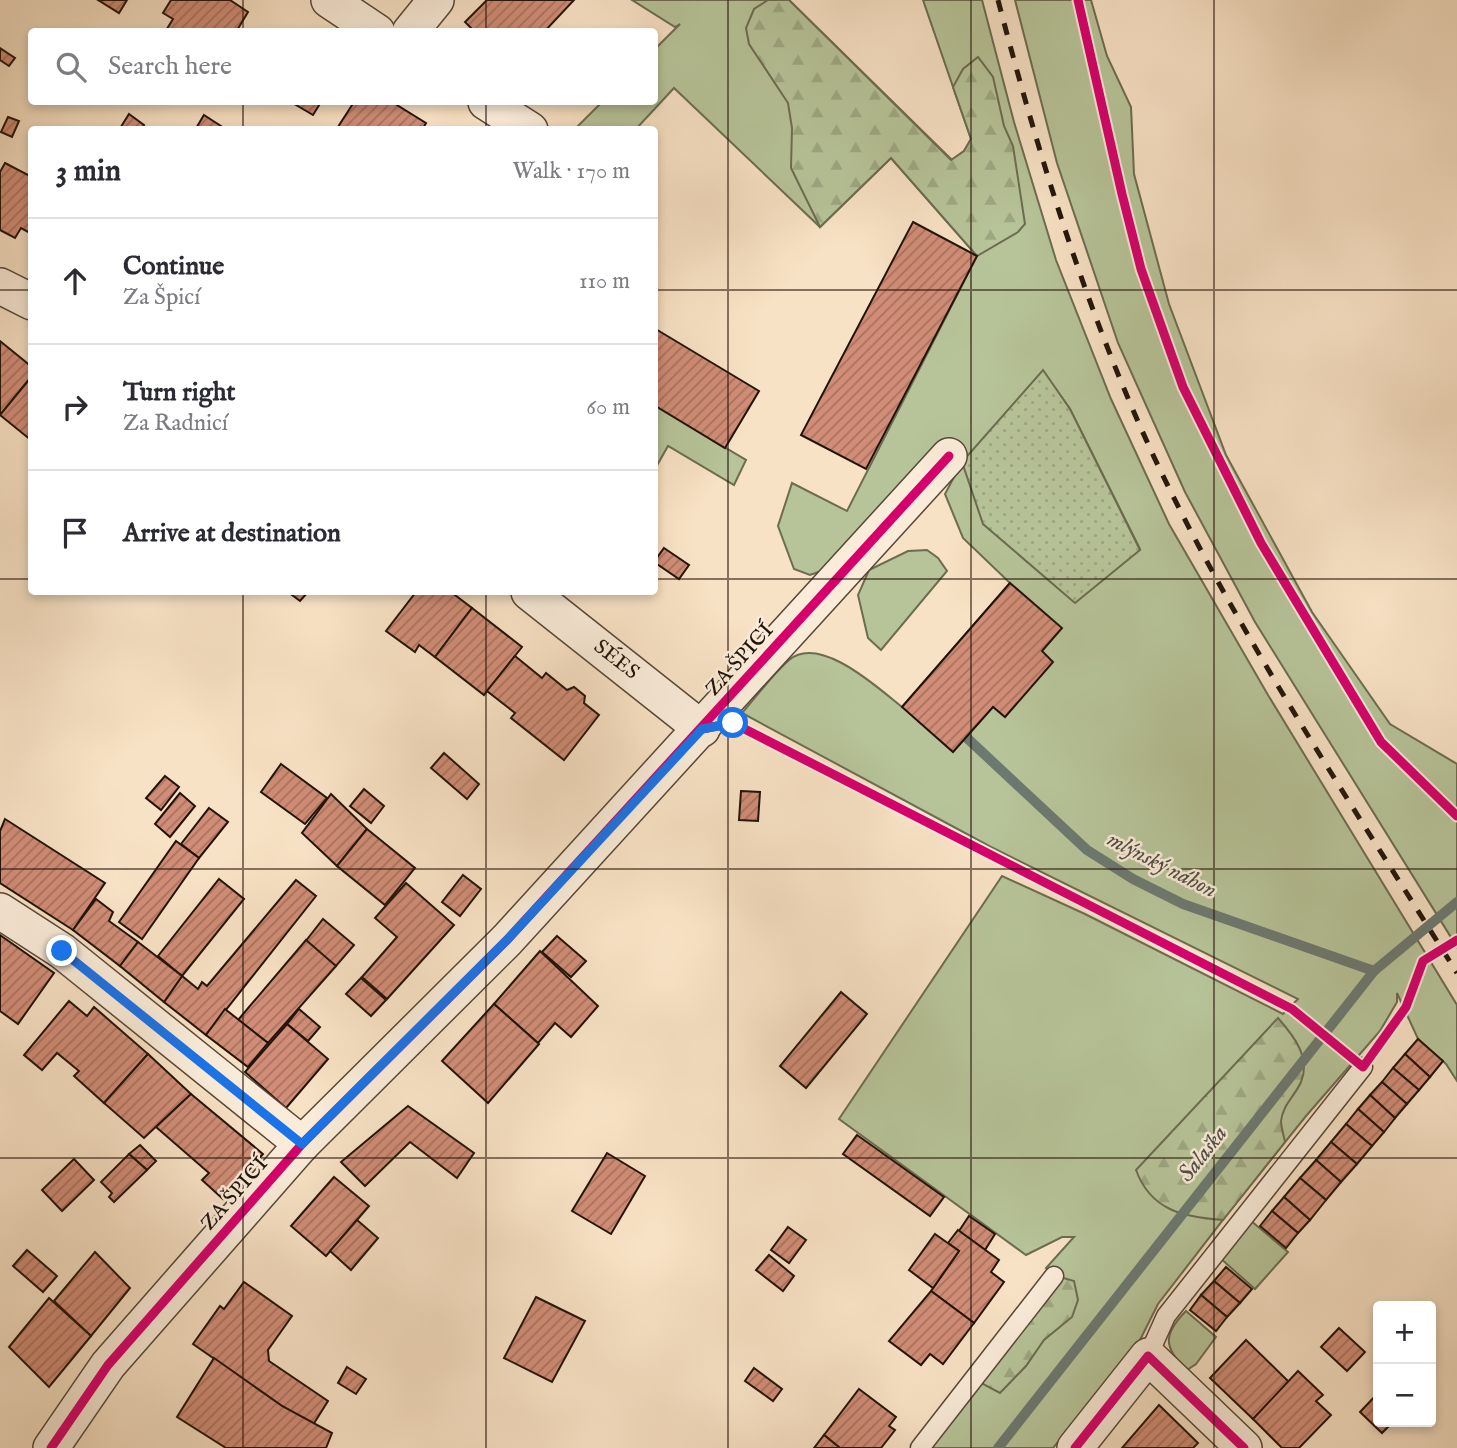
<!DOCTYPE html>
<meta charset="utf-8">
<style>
:root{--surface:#fff;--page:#f7f7f7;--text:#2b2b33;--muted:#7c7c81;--line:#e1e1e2}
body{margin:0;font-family:"IM FELL English",serif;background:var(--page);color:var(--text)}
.controls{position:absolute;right:21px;bottom:21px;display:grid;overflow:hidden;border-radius:7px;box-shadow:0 4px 10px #0003}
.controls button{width:63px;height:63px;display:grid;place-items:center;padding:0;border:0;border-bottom:2px solid var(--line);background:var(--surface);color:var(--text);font:35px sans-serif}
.stop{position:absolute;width:21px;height:21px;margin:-16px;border:5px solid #1a73e8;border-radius:50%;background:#fff}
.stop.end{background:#1a73e8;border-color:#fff;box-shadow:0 2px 7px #0008}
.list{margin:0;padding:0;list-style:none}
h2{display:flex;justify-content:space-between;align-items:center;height:91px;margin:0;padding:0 28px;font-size:30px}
h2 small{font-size:23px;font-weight:400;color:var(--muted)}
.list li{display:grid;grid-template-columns:46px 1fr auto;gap:21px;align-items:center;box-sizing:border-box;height:126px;padding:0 28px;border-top:2px solid var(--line)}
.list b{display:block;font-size:26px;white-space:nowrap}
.list p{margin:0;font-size:23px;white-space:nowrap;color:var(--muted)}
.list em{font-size:23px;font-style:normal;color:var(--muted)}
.icon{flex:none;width:38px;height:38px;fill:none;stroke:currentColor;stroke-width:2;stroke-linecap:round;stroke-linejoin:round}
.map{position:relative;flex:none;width:1457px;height:1448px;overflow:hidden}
.search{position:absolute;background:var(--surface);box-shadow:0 4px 10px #0003;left:28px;top:28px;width:630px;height:77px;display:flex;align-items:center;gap:18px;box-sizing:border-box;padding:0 24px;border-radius:7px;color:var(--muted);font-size:26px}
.panel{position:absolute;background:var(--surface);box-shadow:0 4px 10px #0003;left:28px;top:126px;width:630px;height:469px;border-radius:7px}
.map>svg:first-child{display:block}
</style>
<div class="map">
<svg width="1457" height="1448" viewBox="0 0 1457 1448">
<defs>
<pattern id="forest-firs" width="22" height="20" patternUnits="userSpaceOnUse" patternTransform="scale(1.75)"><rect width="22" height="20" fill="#b7c499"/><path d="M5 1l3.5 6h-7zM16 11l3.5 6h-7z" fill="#9da882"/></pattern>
<pattern id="park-dots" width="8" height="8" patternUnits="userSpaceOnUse" patternTransform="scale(1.75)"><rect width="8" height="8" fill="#b7c499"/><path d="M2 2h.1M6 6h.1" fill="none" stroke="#9da882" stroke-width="1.8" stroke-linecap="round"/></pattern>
<pattern id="building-hatch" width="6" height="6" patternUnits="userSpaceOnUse" patternTransform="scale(1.75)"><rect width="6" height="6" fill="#d18d77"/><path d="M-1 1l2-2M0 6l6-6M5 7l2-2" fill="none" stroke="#a97260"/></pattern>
</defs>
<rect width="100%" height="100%" fill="#f8e2c5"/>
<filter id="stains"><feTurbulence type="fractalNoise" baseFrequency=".00286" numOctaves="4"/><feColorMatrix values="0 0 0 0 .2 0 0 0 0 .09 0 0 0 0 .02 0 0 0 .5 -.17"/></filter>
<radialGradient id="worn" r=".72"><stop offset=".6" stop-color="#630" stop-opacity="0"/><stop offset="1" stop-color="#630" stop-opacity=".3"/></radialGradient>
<g fill="#b7c499" stroke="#6c6c50" stroke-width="2" fill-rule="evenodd">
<path d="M 632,0 L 789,0 L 952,160 L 964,151 L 971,139 L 923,0 L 982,0 L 1014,122 L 1056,260 L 1111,399 L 1169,524 L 1268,695 L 1457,1005 L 1457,1081 L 1446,1064 L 1418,1039 L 1397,993 L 1397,1002 L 1380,1031 L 1306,1116 L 1229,1212 L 1158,1304 L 1134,1352 L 1053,1448 L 931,1448 L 1036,1311 L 1059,1277 L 1046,1268 L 1074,1237 L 1062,1237 L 1026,1255 L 839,1119 L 1002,876 L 1085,914 L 1283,1014 L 1298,999 L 991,847 L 742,713 C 757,696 772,675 789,660 C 820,634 878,688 902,707 L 1010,583 L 963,538 L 945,494 L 962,462 L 827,569 L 810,575 L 794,569 L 778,526 L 792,483 L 847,511 L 977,256 L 891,158 L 820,227 L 674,88 L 636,129 L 574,130 L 602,102 L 654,102 L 655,49 L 680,24 L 675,27 ZM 1043,371 L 1070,409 L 1140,549 L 1075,602 L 983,524 Z"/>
<path d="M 1015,0 L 1091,0 L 1107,56 L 1131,107 L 1134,174 L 1169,304 L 1226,455 L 1312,612 L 1390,724 L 1457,764 L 1457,947 L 1255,622 L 1185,492 L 1118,343 L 1057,163 Z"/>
<path d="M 655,406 L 746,460 L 734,485 L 668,446 L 655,469 Z"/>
<path d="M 927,550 L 938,558 L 947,571 L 881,650 L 868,638 L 858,595 L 869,570 L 908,551 Z"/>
<path d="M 1250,1220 L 1288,1252 L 1255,1289 L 1220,1258 Z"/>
<path d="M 1186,1311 L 1216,1337 L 1196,1364 L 1187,1370 C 1163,1348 1163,1334 1186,1311 Z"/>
</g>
<g fill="url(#forest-firs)" stroke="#6c6c50" stroke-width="2">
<path d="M 768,0 L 789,0 L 951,160 L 964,151 L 971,139 L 953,87 L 963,69 L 978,57 L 993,77 L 1004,126 L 1013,146 L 1025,224 L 1018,232 L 977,256 L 891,158 L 820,227 L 791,168 L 792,128 L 788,103 L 749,44 L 746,28 L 754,9 Z"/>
<path d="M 1278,1018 C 1294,1036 1311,1058 1301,1082 C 1295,1096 1283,1104 1281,1121 C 1281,1127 1284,1136 1285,1142 L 1223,1220 C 1184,1217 1151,1211 1136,1170 Z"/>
<path d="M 1060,1277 L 1074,1281 L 1078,1300 L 1072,1317 L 1044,1340 L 1026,1366 L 1000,1393 L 981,1383 Z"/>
</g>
<path fill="url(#park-dots)" stroke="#6c6c50" stroke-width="2" d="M 1043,370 L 1070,409 L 1140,550 L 1075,603 L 983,524 L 962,462 Z"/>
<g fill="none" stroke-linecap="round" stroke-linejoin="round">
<g stroke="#6c7971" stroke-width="10">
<path d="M 967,738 L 1087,850 L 1133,879 L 1183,904 L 1374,971"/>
<path d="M 998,1448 L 1374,971 L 1457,902"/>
</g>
</g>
<g fill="url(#building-hatch)" stroke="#221308" stroke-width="2">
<path d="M 98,0 L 127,0 L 119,13 Z"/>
<path d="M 171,0 L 230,0 L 248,12 L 236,32 L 165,32 L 173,19 L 163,13 Z"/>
<path d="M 487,0 L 574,0 L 544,32 L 475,32 L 465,22 Z"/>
<path d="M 0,48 L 15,58 L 9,66 L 0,60 Z"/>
<path d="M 291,102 L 321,102 L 313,115 Z"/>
<path d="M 354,102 L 392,102 L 426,123 L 422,130 L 336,130 Z"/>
<path d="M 129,114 L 144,125 L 141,130 L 119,130 Z"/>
<path d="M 204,115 L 227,130 L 195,130 Z"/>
<path d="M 8,117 L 19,121 L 12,137 L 1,132 Z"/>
<path d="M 5,163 L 32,177 L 32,234 L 21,228 L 15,238 L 0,230 L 0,172 Z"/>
<path d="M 913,222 L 977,256 L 866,469 L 801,435 Z"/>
<path d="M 654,328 L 759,391 L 725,448 L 654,405 Z"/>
<path d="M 0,341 L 32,367 L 32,376 L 0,415 Z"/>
<path d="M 32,376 L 32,441 L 0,415 Z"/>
<path d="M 664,548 L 689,565 L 679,579 L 654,562 Z"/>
<path d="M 1010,583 L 1062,628 L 1042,651 L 1053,662 L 1005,717 L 993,707 L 953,752 L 902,707 Z"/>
<path d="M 288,592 L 308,592 L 300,601 Z"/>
<path d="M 416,592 L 451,592 L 472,608 L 435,657 L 419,645 L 415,652 L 386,631 Z"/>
<path d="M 472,608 L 522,647 L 484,695 L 435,657 Z"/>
<path d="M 515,656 L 542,678 L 546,673 L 567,690 L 574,687 L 585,696 L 584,703 L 599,715 L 564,760 L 511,718 L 515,713 L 487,691 Z"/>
<path d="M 444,753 L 479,784 L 467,799 L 431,768 Z"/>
<path d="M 281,764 L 327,798 L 305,824 L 261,792 Z"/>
<path d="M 165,776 L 179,787 L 161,810 L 146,798 Z"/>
<path d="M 364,789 L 384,806 L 371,823 L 350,806 Z"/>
<path d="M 741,791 L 760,792 L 758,821 L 739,820 Z"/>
<path d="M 180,793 L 195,806 L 170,837 L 155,824 Z"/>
<path d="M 331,794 L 367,829 L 337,866 L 302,833 Z"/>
<path d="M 209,808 L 228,822 L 199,858 L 181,844 Z"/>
<path d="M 5,819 L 105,883 L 73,930 L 0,883 L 0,831 Z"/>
<path d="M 367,829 L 415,868 L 385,905 L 337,866 Z"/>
<path d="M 176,841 L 199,858 L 142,939 L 119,922 Z"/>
<path d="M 463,875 L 481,889 L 460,916 L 442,902 Z"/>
<path d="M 219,879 L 244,899 L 182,976 L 158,956 Z"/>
<path d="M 296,880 L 316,896 L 206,1035 L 164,1002 L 182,976 L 198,989 L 202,982 L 207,986 Z"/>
<path d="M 406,883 L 454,925 L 387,999 L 362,977 L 397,937 L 375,918 Z"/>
<path d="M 96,899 L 113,912 L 109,921 L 138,942 L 120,966 L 73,930 Z"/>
<path d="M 323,919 L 354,945 L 336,966 L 305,942 Z"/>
<path d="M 0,935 L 54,973 L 18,1024 L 0,1011 Z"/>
<path d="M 557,936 L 586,961 L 571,977 L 542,952 Z"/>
<path d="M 306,940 L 336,966 L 268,1043 L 238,1020 Z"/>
<path d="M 138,942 L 182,976 L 164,1002 L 120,966 Z"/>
<path d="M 540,951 L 598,1006 L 571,1037 L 555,1023 L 538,1043 L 494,1004 Z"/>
<path d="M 361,978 L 386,1000 L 371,1016 L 346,994 Z"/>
<path d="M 841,992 L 867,1014 L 806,1088 L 780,1066 Z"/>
<path d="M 69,1001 L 87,1016 L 94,1007 L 148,1054 L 104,1103 L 74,1076 L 79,1071 L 57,1053 L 42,1070 L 24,1055 Z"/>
<path d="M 494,1004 L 539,1044 L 488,1103 L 442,1061 Z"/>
<path d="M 225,1009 L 268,1043 L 248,1067 L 206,1035 Z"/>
<path d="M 299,1009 L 320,1027 L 308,1041 L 287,1024 Z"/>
<path d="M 287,1024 L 328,1059 L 286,1108 L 245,1072 Z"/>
<path d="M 1418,1039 L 1443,1061 L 1430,1077 L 1405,1054 Z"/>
<path d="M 148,1054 L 191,1094 L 144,1138 L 104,1103 Z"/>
<path d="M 1405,1054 L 1430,1077 L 1419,1090 L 1393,1068 Z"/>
<path d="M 1393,1068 L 1419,1090 L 1407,1104 L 1382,1082 Z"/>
<path d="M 1382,1082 L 1407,1104 L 1395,1118 L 1370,1095 Z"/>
<path d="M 191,1094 L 263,1154 L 223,1199 L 202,1180 L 209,1173 L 156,1127 Z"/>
<path d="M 1370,1095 L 1395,1118 L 1384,1132 L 1358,1109 Z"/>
<path d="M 408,1106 L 474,1153 L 457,1178 L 410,1142 L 365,1186 L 341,1162 Z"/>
<path d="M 1358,1109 L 1384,1132 L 1372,1146 L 1346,1124 Z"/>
<path d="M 1346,1124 L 1372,1146 L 1357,1164 L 1331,1142 Z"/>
<path d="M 857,1135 L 944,1197 L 930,1216 L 843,1154 Z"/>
<path d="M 1331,1142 L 1357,1164 L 1341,1182 L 1316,1160 Z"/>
<path d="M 140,1145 L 156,1161 L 147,1170 L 129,1154 Z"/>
<path d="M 607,1153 L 645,1176 L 611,1234 L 572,1211 Z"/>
<path d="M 129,1154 L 147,1170 L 114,1202 L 109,1197 L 112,1193 L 101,1182 Z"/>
<path d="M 74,1159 L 94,1180 L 62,1211 L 42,1190 Z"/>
<path d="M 1316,1160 L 1341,1182 L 1326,1200 L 1300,1178 Z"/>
<path d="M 334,1177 L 369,1206 L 326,1256 L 291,1226 Z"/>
<path d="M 1300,1178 L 1326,1200 L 1310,1220 L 1284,1197 Z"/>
<path d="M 1284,1197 L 1310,1220 L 1298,1233 L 1272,1211 Z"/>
<path d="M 1272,1211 L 1298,1233 L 1286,1248 L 1260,1226 Z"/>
<path d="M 969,1216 L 995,1234 L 985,1250 L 959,1231 Z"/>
<path d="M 357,1220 L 378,1238 L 351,1270 L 330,1251 Z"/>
<path d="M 788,1227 L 806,1240 L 789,1263 L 771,1250 Z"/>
<path d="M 958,1230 L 999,1260 L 991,1272 L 1004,1282 L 974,1323 L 931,1291 L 959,1251 L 948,1243 Z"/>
<path d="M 935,1234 L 959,1251 L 933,1288 L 909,1270 Z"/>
<path d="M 27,1250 L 57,1276 L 43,1292 L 13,1266 Z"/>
<path d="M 95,1252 L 130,1288 L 91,1336 L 54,1301 Z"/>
<path d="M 769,1255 L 794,1276 L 783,1291 L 756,1270 Z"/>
<path d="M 1226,1267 L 1252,1289 L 1240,1303 L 1214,1281 Z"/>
<path d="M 1214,1281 L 1240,1303 L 1227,1317 L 1201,1295 Z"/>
<path d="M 244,1282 L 292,1316 L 268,1350 L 269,1361 L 328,1401 L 313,1425 L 282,1406 L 193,1344 L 220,1306 L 224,1309 Z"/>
<path d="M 931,1291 L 974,1323 L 943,1364 L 930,1354 L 921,1365 L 889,1341 Z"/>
<path d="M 1201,1295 L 1227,1317 L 1216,1331 L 1190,1310 Z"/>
<path d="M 536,1297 L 585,1321 L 552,1382 L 504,1358 Z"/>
<path d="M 49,1298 L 91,1336 L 49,1387 L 9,1347 Z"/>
<path d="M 1339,1328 L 1365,1352 L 1347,1371 L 1321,1347 Z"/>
<path d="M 1246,1340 L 1289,1382 L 1253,1419 L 1210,1378 Z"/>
<path d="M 214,1358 L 282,1406 L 332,1433 L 326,1448 L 226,1448 L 177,1417 Z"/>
<path d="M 347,1367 L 366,1379 L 356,1394 L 338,1383 Z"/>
<path d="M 754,1368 L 782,1389 L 773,1401 L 745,1381 Z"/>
<path d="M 1298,1371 L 1323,1395 L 1316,1401 L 1331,1415 L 1299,1448 L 1282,1448 L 1253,1419 Z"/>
<path d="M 859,1389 L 896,1417 L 889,1426 L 895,1430 L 881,1448 L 840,1448 L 824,1435 Z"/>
<path d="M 1378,1393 L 1378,1422 L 1393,1422 L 1382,1433 L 1360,1412 Z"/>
<path d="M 1159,1405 L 1198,1443 L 1193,1448 L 1122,1448 Z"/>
<path d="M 824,1435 L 840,1448 L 814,1448 Z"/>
</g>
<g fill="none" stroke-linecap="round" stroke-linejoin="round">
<defs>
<g id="service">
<path d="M 1148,1356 L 1166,1316 L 1363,1067"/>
<path d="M 920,1448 L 1054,1276"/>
</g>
<g id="minor">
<path d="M 329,0 L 377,32"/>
<path d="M 410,32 L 436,0"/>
<path d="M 486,102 L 530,130"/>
<path d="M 0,286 L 32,302"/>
<path d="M 529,592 L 702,729"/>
<path d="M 0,911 L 62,951 L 302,1144"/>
<path d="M 51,1448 L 108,1365 L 302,1144 L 507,940 L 949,456"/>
<path d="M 1075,1448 L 1148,1356 L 1244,1448"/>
</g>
</defs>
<use href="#service" stroke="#584737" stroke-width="21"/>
<use href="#minor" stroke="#584737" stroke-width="38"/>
<use href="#service" stroke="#faecd9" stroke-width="18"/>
<use href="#minor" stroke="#faecd9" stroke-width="35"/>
<path stroke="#221308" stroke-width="5" stroke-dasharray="12 12" stroke-linecap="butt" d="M 998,0 C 1039,157 1086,310 1154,457 C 1238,635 1353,806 1457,973"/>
<defs>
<g id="cycleway">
<path d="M 1078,0 L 1122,194 L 1141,269 L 1183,387 L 1261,543 L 1381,742 L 1457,816"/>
<path d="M 702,729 L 733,723 L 1292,1009 L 1363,1067 L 1406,1007 L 1423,961 L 1457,940"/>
<path d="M 51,1448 L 108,1365 L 302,1144 L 507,940 L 949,456"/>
<path d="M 1075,1448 L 1148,1356 L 1244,1448"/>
</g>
</defs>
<use href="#cycleway" stroke="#faecd9" stroke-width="13"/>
<use href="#cycleway" stroke="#d6006c" stroke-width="9"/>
</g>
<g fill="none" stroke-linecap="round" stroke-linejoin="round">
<path stroke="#1a73e8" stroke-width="9" d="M 62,951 L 302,1144 L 507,940 L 702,729 L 733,723"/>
</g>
<path fill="none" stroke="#221308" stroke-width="2" stroke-opacity="0.55" d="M 243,0 L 243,32M 486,0 L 486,32M 728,0 L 728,1448M 971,0 L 971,1448M 1214,0 L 1214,1448M 243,102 L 243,130M 486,102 L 486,130M 0,290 L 32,290M 654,290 L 1457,290M 0,579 L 32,579M 654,579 L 1457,579M 243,592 L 243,1448M 486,592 L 486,1448M 0,869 L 1457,869M 0,1158 L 1457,1158"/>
<g text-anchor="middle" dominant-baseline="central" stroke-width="5" stroke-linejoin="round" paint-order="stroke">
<g font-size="21" fill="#221308" stroke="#faecd9">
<text transform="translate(616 660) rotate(38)">SÉES</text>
<text transform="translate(740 660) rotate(-48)">ZA ŠPICÍ</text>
<text transform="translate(235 1194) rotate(-49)">ZA ŠPICÍ</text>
</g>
<g font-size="23" font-style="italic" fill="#4d4e45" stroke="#faecd9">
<text transform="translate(1162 865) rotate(27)">mlýnský náhon</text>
<text transform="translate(1203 1154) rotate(-52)">Salaška</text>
</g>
</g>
<rect width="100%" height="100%" filter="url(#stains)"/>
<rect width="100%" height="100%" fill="url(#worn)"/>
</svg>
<div class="controls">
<button>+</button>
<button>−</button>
</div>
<div class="stop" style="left:733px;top:723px"></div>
<div class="stop end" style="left:62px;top:951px"></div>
<div class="search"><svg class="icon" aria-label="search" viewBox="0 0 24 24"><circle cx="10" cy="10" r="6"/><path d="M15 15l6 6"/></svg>Search here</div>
<section class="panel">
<h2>3 min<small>Walk · 170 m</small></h2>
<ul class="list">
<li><svg class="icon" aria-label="ahead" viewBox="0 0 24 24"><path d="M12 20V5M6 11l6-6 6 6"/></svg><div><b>Continue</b><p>Za Špicí</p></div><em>110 m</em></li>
<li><svg class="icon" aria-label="right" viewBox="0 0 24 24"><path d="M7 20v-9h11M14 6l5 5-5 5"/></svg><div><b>Turn right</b><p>Za Radnicí</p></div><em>60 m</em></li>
<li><svg class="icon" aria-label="arrive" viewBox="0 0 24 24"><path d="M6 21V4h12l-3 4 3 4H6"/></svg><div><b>Arrive at destination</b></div></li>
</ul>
</section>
</div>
